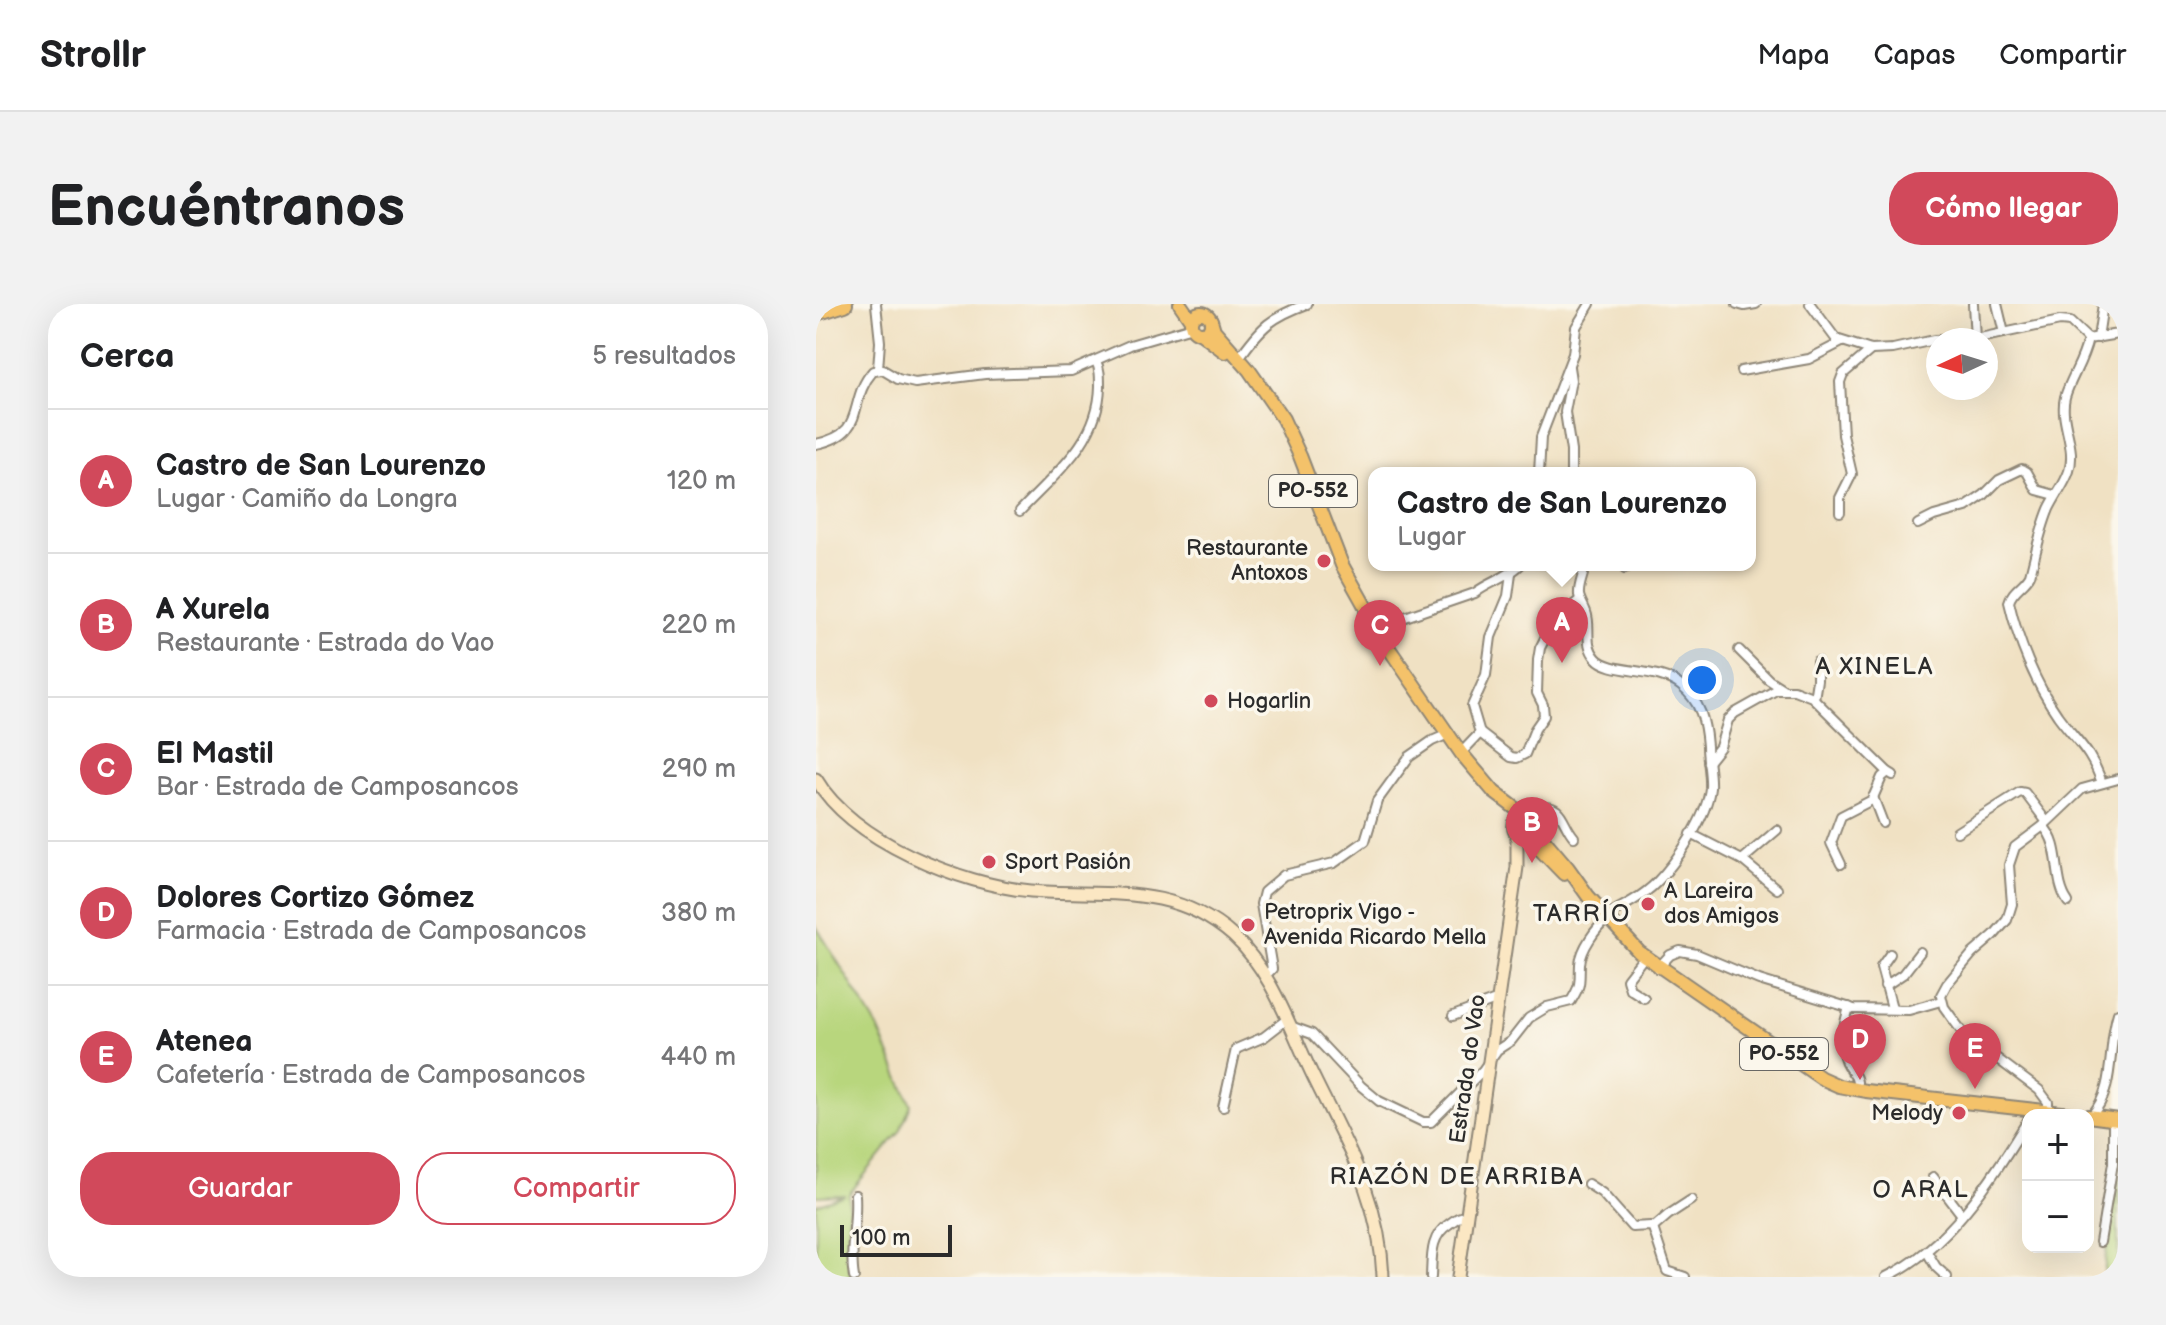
<!DOCTYPE html>
<html lang="es">
<meta charset="utf-8">
<style>
:root{--surface:#fff;--page:#f2f2f2;--text:#202124;--muted:#757577;--line:#e0e0e0;--accent:#d1495b}
body{margin:0;font-family:"Balsamiq Sans",sans-serif;background:var(--page);color:var(--text)}
.controls{position:absolute;right:24px;bottom:24px;display:grid;overflow:hidden;border-radius:16px;box-shadow:0 8px 32px #0002}
.controls button{width:72px;height:72px;display:grid;place-items:center;padding:0;border:0;border-bottom:2px solid var(--line);background:var(--surface);color:var(--text);font:40px sans-serif}
.compass{position:absolute;left:1110px;top:24px;width:72px;height:72px;border-radius:50%;background:var(--surface);box-shadow:0 8px 32px #0002;rotate:266deg}
.scale{position:absolute;left:24px;bottom:20px;width:112px;box-sizing:border-box;padding-left:8px;border:4px solid #2b2b2b;border-top:0;font-size:22px;line-height:28px;white-space:nowrap;color:#2b2b2b;-webkit-text-stroke:6px #fbf7ec;paint-order:stroke}
.you{position:absolute;left:886px;top:376px;width:28px;height:28px;margin:-20px;border:6px solid #fff;border-radius:50%;background:#1a73e8;box-shadow:0 0 0 12px #1a73e833}
.badge{display:grid;place-items:center;width:52px;height:52px;border-radius:50%;background:var(--accent);color:#fff;font-size:26px;font-weight:700}
.pin{position:absolute;translate:-50% -66px;filter:drop-shadow(0 2px 4px #0008)}
.pin::after{content:'';position:absolute;top:42px;width:28px;height:24px;background:inherit;clip-path:polygon(0 0,100% 0,50% 100%)}
.popup{position:absolute;left:552px;top:163px;width:388px;height:104px;box-sizing:border-box;display:grid;place-content:center;border-radius:16px;background:var(--surface);filter:drop-shadow(0 2px 6px #0005);font-size:26px;white-space:nowrap;color:var(--muted)}
.popup b{font-size:30px;color:var(--text)}
.popup::after{content:'';position:absolute;left:50%;top:100%;margin-left:-16px;border:16px solid transparent;border-top-color:var(--surface)}
.list{margin:0;padding:0;list-style:none}
h2{display:flex;justify-content:space-between;align-items:center;height:104px;margin:0;padding:0 32px;font-size:34px}
h2 small{font-size:26px;font-weight:400;color:var(--muted)}
.list li{display:grid;grid-template-columns:52px 1fr auto;gap:24px;align-items:center;box-sizing:border-box;height:144px;padding:0 32px;border-top:2px solid var(--line)}
.list b{display:block;font-size:30px;white-space:nowrap}
.list p{margin:0;font-size:26px;white-space:nowrap;color:var(--muted)}
.list em{font-size:26px;font-style:normal;color:var(--muted)}
.actions{display:flex;gap:16px;padding:24px 32px}
.actions a{flex:1;padding:18px 0;border:2px solid var(--accent);border-radius:32px;text-align:center;font-size:28px;color:var(--accent)}
.actions .main{background:var(--accent);color:#fff}
.map{position:relative;flex:none;width:1302px;height:973px;overflow:hidden;border-radius:32px}
header{display:flex;align-items:center;gap:48px;box-sizing:border-box;height:112px;padding:0 40px;background:var(--surface);border-bottom:2px solid var(--line)}
header strong{font-size:38px}
nav{display:flex;gap:44px;margin-inline-start:auto;font-size:28px}
.intro{display:flex;align-items:center;justify-content:space-between;box-sizing:border-box;height:192px;padding:0 48px}
h1{margin:0;font-size:56px}
.button{padding:20px 36px;border-radius:32px;background:var(--accent);color:#fff;font-size:28px;font-weight:700}
main{display:flex;gap:48px;padding:0 48px}
aside{flex:1;background:var(--surface);border-radius:32px;box-shadow:0 8px 32px #0002}
.map>svg:first-child{display:block}
</style>
<header>
<strong>Strollr</strong>
<nav><a>Mapa</a><a>Capas</a><a>Compartir</a></nav>
</header>
<div class="intro"><h1>Encuéntranos</h1><a class="button">Cómo llegar</a></div>
<main>
<aside>
<h2>Cerca<small>5 resultados</small></h2>
<ul class="list">
<li><span class="badge">A</span><div><b>Castro de San Lourenzo</b><p>Lugar · Camiño da Longra</p></div><em>120 m</em></li>
<li><span class="badge">B</span><div><b>A Xurela</b><p>Restaurante · Estrada do Vao</p></div><em>220 m</em></li>
<li><span class="badge">C</span><div><b>El Mastil</b><p>Bar · Estrada de Camposancos</p></div><em>290 m</em></li>
<li><span class="badge">D</span><div><b>Dolores Cortizo Gómez</b><p>Farmacia · Estrada de Camposancos</p></div><em>380 m</em></li>
<li><span class="badge">E</span><div><b>Atenea</b><p>Cafetería · Estrada de Camposancos</p></div><em>440 m</em></li>
</ul>
<div class="actions"><a class="main">Guardar</a><a>Compartir</a></div>
</aside>
<div class="map">
<svg width="1302" height="973" viewBox="0 0 1302 973">
<rect width="100%" height="100%" fill="#fbf7ec"/>
<filter id="ink" filterUnits="userSpaceOnUse"><feTurbulence type="fractalNoise" baseFrequency=".0125" numOctaves="2"/><feDisplacementMap in="SourceGraphic" scale="16" xChannelSelector="R" yChannelSelector="G"/><feConvolveMatrix kernelMatrix="1 2 1 2 8 2 1 2 1" color-interpolation-filters="sRGB"/></filter>
<filter id="wash" filterUnits="userSpaceOnUse"><feTurbulence type="fractalNoise" baseFrequency=".006" numOctaves="4" result="noise"/><feDisplacementMap in="SourceGraphic" scale="32" xChannelSelector="R" yChannelSelector="G"/><feGaussianBlur stdDeviation="1.8" result="paint"/><feColorMatrix in="noise" values="0 0 0 0 0 0 0 0 0 0 0 0 0 0 0 0 0 1.4 0 .05"/><feComposite in="paint" operator="in"/></filter>
<g filter="url(#wash)">
<rect width="100%" height="100%" fill="#f0e1c3"/>
<g fill="#b8d67d" stroke="#728054" stroke-width="2">
<path d="M 0,622 L 62,724 L 95,801 L 84,827 L 33,890 L 32,956 L 35,973 L 0,973 L 0,901 L 29,891 L 0,892 Z"/>
<path d="M 1297,872 L 1302,873 L 1302,971 L 1288,971 Z"/>
</g>
</g>
<g filter="url(#ink)">
<g fill="none" stroke-linecap="round" stroke-linejoin="round">
<defs>
<g id="street">
<path d="M 60,0 L 64,38 L 62,65"/>
<path d="M 921,0 L 928,2 L 940,0"/>
<path d="M 994,0 L 1020,35 L 1055,46 L 1077,45 L 1118,36 L 1159,35 L 1244,17 L 1254,18 L 1272,35 L 1302,30"/>
<path d="M 1157,0 L 1159,35"/>
<path d="M 1181,0 L 1188,29"/>
<path d="M 1282,34 L 1287,0"/>
<path d="M 1272,35 C 1267,58 1255,73 1249,93 C 1243,118 1261,142 1253,167 C 1249,180 1239,192 1233,205 C 1224,227 1220,248 1214,271 C 1209,281 1196,286 1193,298 C 1202,337 1219,379 1242,412 C 1262,439 1274,445 1286,479"/>
<path d="M 423,54 C 445,23 455,13 491,0"/>
<path d="M 753,63 L 755,76 L 749,108 L 755,147 L 755,169"/>
<path d="M 925,67 L 993,55 L 1026,38"/>
<path d="M 0,140 C 53,129 30,98 57,67 L 67,66 L 82,75 L 99,79 L 169,70 L 255,67 L 314,41 L 376,23"/>
<path d="M 723,169 L 725,133 L 757,50 L 760,23 L 774,0"/>
<path d="M 204,207 C 239,170 283,137 284,82 C 284,72 284,65 280,57"/>
<path d="M 1024,208 L 1024,194 L 1036,170 L 1027,131 L 1024,78 L 1027,70 L 1055,46"/>
<path d="M 1102,220 L 1118,212 L 1150,203 L 1168,191 L 1183,176 L 1206,165 L 1211,168 L 1221,186 L 1239,191"/>
<path d="M 769,261 C 768,271 762,281 763,291 C 764,297 768,302 770,308 C 776,324 767,339 780,354 C 795,371 841,362 865,382 C 885,398 889,417 891,442 C 891,456 895,470 894,484 C 891,513 860,559 840,579 C 826,593 806,603 789,612"/>
<path d="M 808,261 L 809,265"/>
<path d="M 695,270 L 692,292 L 675,333 L 670,371 L 656,402 L 664,429 L 695,453 L 701,454 L 709,450 L 719,425 L 728,412 L 727,401 L 721,389 L 722,356 L 724,344 L 744,305 L 755,303 L 764,296"/>
<path d="M 560,323 L 659,289 C 673,278 691,274 704,261"/>
<path d="M 923,346 L 953,376 L 967,385"/>
<path d="M 998,395 L 1001,376 L 1001,357"/>
<path d="M 645,449 L 664,429"/>
<path d="M 892,458 L 904,443 L 912,416 L 919,409 L 960,386 L 978,386 L 996,393 L 1072,468 L 1077,471"/>
<path d="M 1057,493 L 1067,519"/>
<path d="M 714,515 L 725,504 C 747,499 746,520 758,533"/>
<path d="M 1227,522 C 1247,542 1236,575 1252,598"/>
<path d="M 1141,528 L 1204,488 L 1209,489 L 1230,517"/>
<path d="M 875,530 L 926,556 L 961,585"/>
<path d="M 926,556 L 961,526"/>
<path d="M 1025,560 L 1015,539 L 1025,512 L 1056,496 L 1066,473 L 1072,468"/>
<path d="M 1074,650 L 1065,663 L 1076,704"/>
<path d="M 842,664 L 854,651 L 864,647 L 881,650 L 943,676 L 1038,705 L 1093,706 L 1125,697"/>
<path d="M 449,672 L 456,665 L 445,600 L 448,588 L 468,571 L 518,559 L 549,537 L 561,497 L 593,453 L 616,437 L 630,431"/>
<path d="M 1069,682 L 1087,670 L 1104,648"/>
<path d="M 828,694 L 814,685 L 811,675 L 828,653"/>
<path d="M 1033,703 C 1028,722 1021,744 1032,762 C 1036,769 1040,770 1041,778"/>
<path d="M 637,712 L 677,697 L 682,698"/>
<path d="M 474,722 L 496,730 L 545,782 L 563,797 L 607,818 L 615,818 L 667,766 L 681,746 L 695,737 L 713,714 L 731,703 L 755,697 C 766,679 763,679 764,660 C 765,645 780,624 791,615"/>
<path d="M 407,803 L 420,745 L 448,733 L 470,716"/>
<path d="M 1232,807 L 1232,798 L 1223,786 L 1147,729 L 1128,703 L 1125,691 L 1131,680 L 1156,650 L 1178,631 L 1191,616 L 1196,600 L 1193,561 L 1199,543 L 1227,522 L 1266,485 L 1302,475"/>
<path d="M 1275,812 C 1300,785 1291,743 1302,709"/>
<path d="M 1117,873 L 1146,911"/>
<path d="M 772,880 L 786,889 L 816,923 L 835,922 L 837,924 L 851,967 L 869,973"/>
<path d="M 837,924 L 852,911 L 875,896"/>
<path d="M 1284,938 L 1297,859 L 1297,815"/>
<path d="M 1111,948 L 1120,963 L 1131,973"/>
<path d="M 38,973 C 33,947 41,918 39,891"/>
<path d="M 615,973 C 616,952 614,932 633,920 C 640,915 643,912 651,912"/>
<path d="M 1070,973 C 1134,943 1176,874 1212,816"/>
</g>
<g id="secondary">
<path d="M 0,475 C 36,537 146,581 215,587 C 289,593 356,578 417,632 C 457,668 475,727 498,774 C 531,842 564,895 567,973"/>
<path d="M 642,973 L 701,563 L 701,529"/>
</g>
<g id="primary">
<path d="M 364,0 L 375,16"/>
<circle cx="385" cy="19" r="10"/>
<path d="M 395,16 L 398,26 L 433,66 L 467,115 L 484,152 L 526,261 L 572,343 L 645,449 L 678,488 L 711,513"/>
<path d="M 384,29 L 409,48"/>
<path d="M 550,307 L 549,328 L 569,341"/>
<circle cx="708" cy="523" r="10"/>
<path d="M 718,524 L 752,564 L 772,592 L 823,648 L 1005,774 L 1023,782 L 1050,787 L 1264,811"/>
<path d="M 711,532 L 748,570"/>
<path d="M 1272,812 L 1302,816"/>
</g>
<path id="highway" d="M 0,9 L 29,0"/>
</defs>
<use href="#street" stroke="#8e8677" stroke-width="12"/>
<use href="#secondary" stroke="#8e8677" stroke-width="15"/>
<use href="#primary" stroke="#8e8677" stroke-width="16"/>
<use href="#highway" stroke="#8e8677" stroke-width="18"/>
<use href="#street" stroke="#fff" stroke-width="8"/>
<use href="#secondary" stroke="#fbe7c3" stroke-width="11"/>
<use href="#primary" stroke="#f4c26a" stroke-width="12"/>
<use href="#highway" stroke="#f4c26a" stroke-width="14"/>
</g>
</g>
<g fill="#d1495b" stroke="#fbf7ec" stroke-width="3">
<circle cx="508" cy="257" r="8"/>
<circle cx="395" cy="397" r="8"/>
<circle cx="173" cy="558" r="8"/>
<circle cx="832" cy="600" r="8"/>
<circle cx="432" cy="621" r="8"/>
<circle cx="1143" cy="809" r="8"/>
</g>
<g text-anchor="middle" dominant-baseline="central" stroke-width="7" stroke-linejoin="round" paint-order="stroke">
<g fill="#fbf7ec" stroke="#696865" stroke-width="2">
<rect x="453" y="171" width="88" height="32" rx="6"/>
<rect x="924" y="734" width="88" height="32" rx="6"/>
</g>
<g font-size="20" font-weight="bold" fill="#2b2b2b">
<text x="497" y="187">PO-552</text>
<text x="968" y="750">PO-552</text>
</g>
<g font-size="22" fill="#2b2b2b" stroke="#fbf7ec" text-anchor="start">
<text x="492" y="244" text-anchor="end">Restaurante<tspan x="492" dy="25">Antoxos</tspan></text>
<text x="411" y="397">Hogarlin</text>
<text x="189" y="558">Sport Pasión</text>
<text x="848" y="587">A Lareira<tspan x="848" dy="25">dos Amigos</tspan></text>
<text x="448" y="608">Petroprix Vigo -<tspan x="448" dy="25">Avenida Ricardo Mella</tspan></text>
<text x="1127" y="809" text-anchor="end">Melody</text>
</g>
<g font-size="22" fill="#2b2b2b" stroke="#fbf7ec">
<text transform="translate(652 765) rotate(-82)">Estrada do Vao</text>
</g>
<g font-size="24" letter-spacing="2" fill="#2b2b2b" stroke="#fbf7ec">
<text x="1059" y="362">A XINELA</text>
<text x="766" y="609">TARRÍO</text>
<text x="641" y="872">RIAZÓN DE ARRIBA</text>
<text x="1105" y="885">O ARAL</text>
</g>
</g>
</svg>
<div class="controls">
<button>+</button>
<button>−</button>
</div>
<svg class="compass" viewBox="-18 -18 36 36"><path d="M0-13l5 13h-10z" fill="#e53935"/><path d="M0 13l5-13h-10z" fill="#757577"/></svg>
<div class="scale">100 m</div>
<div class="you"></div>
<div class="pin badge" style="left:746px;top:359px">A</div>
<div class="popup"><b>Castro de San Lourenzo</b>Lugar</div>
<div class="pin badge" style="left:716px;top:559px">B</div>
<div class="pin badge" style="left:564px;top:362px">C</div>
<div class="pin badge" style="left:1044px;top:776px">D</div>
<div class="pin badge" style="left:1159px;top:785px">E</div>
</div>
</main>
